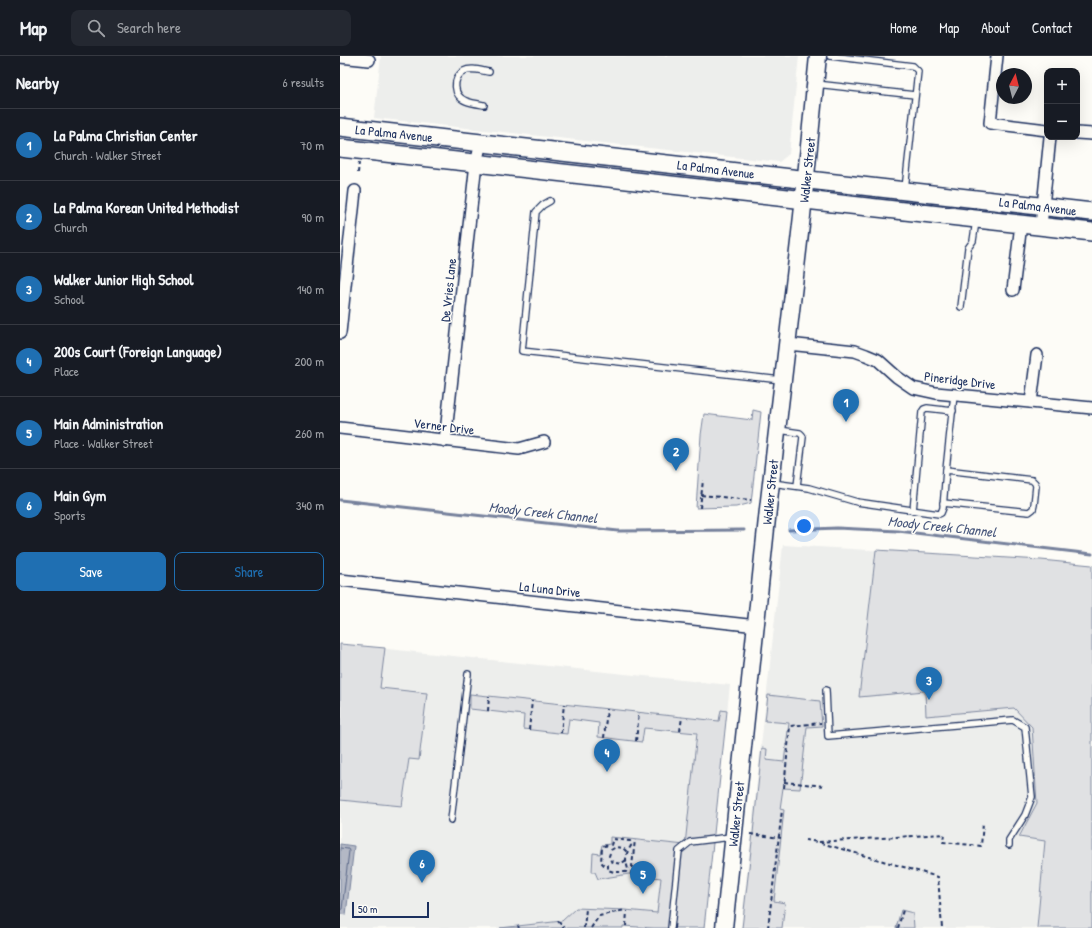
<!DOCTYPE html>
<meta charset="utf-8">
<style>
:root{--surface:#171b24;--page:#242831;--text:#f1f3f6;--muted:#9ea1a6;--line:#363941;--accent:#1f6fb2}
body{margin:0;font-family:"Patrick Hand",sans-serif;background:var(--page);color:var(--text)}
.controls{position:absolute;right:12px;top:12px;display:grid;overflow:hidden;border-radius:8px;box-shadow:0 4px 16px #0002}
.controls button{width:36px;height:36px;display:grid;place-items:center;padding:0;border:0;border-bottom:1px solid var(--line);background:var(--surface);color:var(--text);font:20px sans-serif}
.compass{position:absolute;left:656px;top:12px;width:36px;height:36px;border-radius:50%;background:var(--surface);box-shadow:0 4px 16px #0002;rotate:7deg}
.scale{position:absolute;left:12px;bottom:10px;width:77px;box-sizing:border-box;padding-left:4px;border:2px solid #1b2f5e;border-top:0;font-size:11px;line-height:14px;white-space:nowrap;color:#1b2f5e;-webkit-text-stroke:3px #fdfcf7;paint-order:stroke}
.you{position:absolute;left:464px;top:470px;width:14px;height:14px;margin:-10px;border:3px solid #fff;border-radius:50%;background:#1a73e8;box-shadow:0 0 0 6px #1a73e833}
.badge{display:grid;place-items:center;width:26px;height:26px;border-radius:50%;background:var(--accent);color:#fff;font-size:13px;font-weight:700}
.pin{position:absolute;translate:-50% -33px;filter:drop-shadow(0 1px 2px #0008)}
.pin::after{content:'';position:absolute;top:21px;width:14px;height:12px;background:inherit;clip-path:polygon(0 0,100% 0,50% 100%)}
.list{margin:0;padding:0;list-style:none}
h2{display:flex;justify-content:space-between;align-items:center;height:52px;margin:0;padding:0 16px;font-size:17px}
h2 small{font-size:13px;font-weight:400;color:var(--muted)}
.list li{display:grid;grid-template-columns:26px 1fr auto;gap:12px;align-items:center;box-sizing:border-box;height:72px;padding:0 16px;border-top:1px solid var(--line)}
.list b{display:block;font-size:15px;white-space:nowrap}
.list p{margin:0;font-size:13px;white-space:nowrap;color:var(--muted)}
.list em{font-size:13px;font-style:normal;color:var(--muted)}
.actions{display:flex;gap:8px;padding:12px 16px}
.actions a{flex:1;padding:9px 0;border:1px solid var(--accent);border-radius:8px;text-align:center;font-size:14px;color:var(--accent)}
.actions .main{background:var(--accent);color:#fff}
.icon{flex:none;width:22px;height:22px;fill:none;stroke:currentColor;stroke-width:2;stroke-linecap:round;stroke-linejoin:round}
.map{position:relative;flex:none;width:752px;height:872px;overflow:hidden}
header{display:flex;align-items:center;gap:24px;box-sizing:border-box;height:56px;padding:0 20px;background:var(--surface);border-bottom:1px solid var(--line)}
header strong{font-size:19px}
nav{display:flex;gap:22px;margin-inline-start:auto;font-size:14px}
.search{width:280px;height:36px;background:var(--page);display:flex;align-items:center;gap:10px;box-sizing:border-box;padding:0 14px;border-radius:8px;color:var(--muted);font-size:15px}
main{display:flex}
aside{flex:1;background:var(--surface)}
.map>svg:first-child{display:block}
</style>
<header>
<strong>Map</strong>
<div class="search"><svg class="icon" aria-label="search" viewBox="0 0 24 24"><circle cx="10" cy="10" r="6"/><path d="M15 15l6 6"/></svg>Search here</div>
<nav><a>Home</a><a>Map</a><a>About</a><a>Contact</a></nav>
</header>
<main>
<aside>
<h2>Nearby<small>6 results</small></h2>
<ul class="list">
<li><span class="badge">1</span><div><b>La Palma Christian Center</b><p>Church · Walker Street</p></div><em>70 m</em></li>
<li><span class="badge">2</span><div><b>La Palma Korean United Methodist</b><p>Church</p></div><em>90 m</em></li>
<li><span class="badge">3</span><div><b>Walker Junior High School</b><p>School</p></div><em>140 m</em></li>
<li><span class="badge">4</span><div><b>200s Court (Foreign Language)</b><p>Place</p></div><em>200 m</em></li>
<li><span class="badge">5</span><div><b>Main Administration</b><p>Place · Walker Street</p></div><em>260 m</em></li>
<li><span class="badge">6</span><div><b>Main Gym</b><p>Sports</p></div><em>340 m</em></li>
</ul>
<div class="actions"><a class="main">Save</a><a>Share</a></div>
</aside>
<div class="map">
<svg width="752" height="872" viewBox="0 0 752 872">
<rect width="100%" height="100%" fill="#fdfcf7"/>
<filter id="ink" filterUnits="userSpaceOnUse"><feTurbulence type="fractalNoise" baseFrequency=".025" numOctaves="2"/><feDisplacementMap in="SourceGraphic" scale="8" xChannelSelector="R" yChannelSelector="G"/><feConvolveMatrix kernelMatrix="1 2 1 2 8 2 1 2 1" color-interpolation-filters="sRGB"/></filter>
<g filter="url(#ink)">
<g fill="#edeeec">
<path d="M 41,0 L 459,0 L 449,98 L 439,106 L 34,62 Z"/>
<path d="M 443,489 L 701,504 L 752,509 L 752,872 L 401,872 Z"/>
<path d="M 0,588 L 390,629 L 363,872 L 0,872 Z"/>
</g>
<g fill="#e0e1e3" stroke="#7e88a0">
<path d="M 413,354 L 421,356 L 411,447 L 396,451 L 356,452 L 361,379 L 364,358 L 412,364 Z"/>
<path d="M 536,494 L 701,504 L 752,509 L 752,872 L 697,872 L 705,785 L 679,781 L 697,747 L 692,671 L 674,652 L 586,660 L 585,635 L 519,641 Z"/>
<path d="M 0,588 L 45,592 L 40,632 L 87,637 L 79,704 L 69,703 L 62,750 L 0,744 Z"/>
<path d="M 130,638 L 379,665 L 381,654 L 387,655 L 364,872 L 314,872 L 283,870 L 283,872 L 160,872 L 222,865 L 236,852 L 285,854 L 317,857 L 321,822 L 289,818 L 258,823 L 255,816 L 252,816 L 253,797 L 260,798 L 262,789 L 270,788 L 270,781 L 345,789 L 357,677 L 304,672 L 302,686 L 258,681 L 259,667 L 229,663 L 227,678 L 183,673 L 184,659 L 130,653 Z"/>
<path d="M 428,639 L 480,645 L 482,670 L 467,671 L 460,733 L 443,732 L 440,753 L 444,754 L 434,845 L 445,847 L 442,872 L 402,872 L 413,777 L 422,692 L 427,693 L 426,704 L 444,706 L 449,667 L 425,665 Z"/>
<path d="M 561,854 L 573,857 L 574,872 L 556,872 Z"/>
</g>
<path fill="#b3b8c5" stroke="#76819c" d="M 0,788 L 14,790 L 6,859 L 0,858 Z"/>
<g fill="none" stroke-linecap="round" stroke-linejoin="round">
<path stroke="#586687" stroke-width="1" d="M 0,792 L 8,793 L 9,795 L 2,853 L 0,854"/>
<g stroke="#76819c" stroke-width="3">
<path d="M 0,444 L 278,475 L 404,474"/>
<path d="M 449,474 L 497,472 L 558,475 L 752,498"/>
</g>
<defs>
<g id="service">
<path d="M 490,0 L 573,10 L 578,15 L 565,133"/>
<path d="M 476,28 L 575,39"/>
<path d="M 144,49 C 138,48 131,47 126,45 C 113,40 112,22 124,15 C 131,11 142,15 149,16"/>
<path d="M 210,145 L 203,149 L 196,156 L 182,295 L 441,324"/>
<path d="M 621,251 L 628,192 L 633,185 L 636,165"/>
<path d="M 439,374 L 460,377 L 462,379 L 463,381 L 457,430"/>
<path d="M 432,427 L 469,432 L 517,446 L 599,458 L 601,457 L 603,452 L 606,414 L 614,339"/>
<path d="M 603,447 L 689,456 L 693,453 L 694,449 L 696,430 L 695,427 L 692,424 L 606,414"/>
<path d="M 573,455 L 582,356 L 584,353 L 587,352 L 613,355"/>
<path d="M 486,634 L 488,680 L 673,664 L 685,671 L 692,741 L 685,759 L 669,784 L 669,789"/>
<path d="M 111,764 L 128,618"/>
<path d="M 331,872 L 339,795 L 350,786 L 391,781"/>
</g>
<g id="minor">
<path d="M 657,0 L 650,67 L 707,74"/>
<path d="M 0,1 L 29,4"/>
<path d="M 737,77 L 752,78"/>
<path d="M 701,170 L 710,81"/>
<path d="M 673,234 L 681,168"/>
<path d="M 0,277 L 15,135"/>
<path d="M 448,288 L 515,295 L 526,299 L 538,304 L 557,321 L 573,332 L 596,337 L 752,352"/>
<path d="M 691,346 L 697,299"/>
<path d="M 0,372 L 179,393 L 204,386"/>
<path d="M 105,385 L 136,107 L 141,87"/>
<path d="M 0,524 L 417,570"/>
</g>
<path id="secondary" d="M 384,872 L 428,453 L 462,160 L 478,0"/>
<g id="primary">
<path d="M 0,71 L 752,156"/>
<path d="M 0,92 L 752,176"/>
</g>
</defs>
<use href="#service" stroke="#1b2f5e" stroke-width="8"/>
<use href="#minor" stroke="#1b2f5e" stroke-width="14"/>
<use href="#secondary" stroke="#1b2f5e" stroke-width="19"/>
<use href="#primary" stroke="#1b2f5e" stroke-width="20"/>
<g stroke="#1b2f5e" stroke-width="2" stroke-dasharray="4 3" stroke-linecap="butt">
<path d="M 18,117 L 19,106"/>
<path d="M 361,439 L 411,444"/>
<path d="M 360,452 L 363,424"/>
<path d="M 148,655 L 149,640"/>
<path d="M 189,674 L 192,645"/>
<path d="M 340,675 L 342,661"/>
<path d="M 221,677 L 224,648"/>
<path d="M 264,682 L 267,653"/>
<path d="M 296,685 L 299,657"/>
<path d="M 444,726 L 485,730"/>
<path d="M 444,732 L 450,670 L 481,667"/>
<path d="M 410,778 L 441,782"/>
<path d="M 273,783 L 290,785 L 291,790 C 285,799 285,803 288,813 L 286,816 L 274,816 L 268,814 L 268,809 L 264,809 L 261,806 L 262,792 L 264,790 L 271,789 Z"/>
<path d="M 465,784 L 478,786 L 604,778 L 603,786 L 641,790 L 643,767"/>
<path d="M 481,787 L 598,821 L 602,872"/>
<path d="M 286,804 C 281,809 277,808 271,805 L 269,800 L 271,794 L 276,791 L 283,792 L 287,796"/>
<path d="M 291,819 L 295,784"/>
<path d="M 218,865 L 224,872"/>
<path d="M 178,870 L 179,872"/>
<path d="M 286,870 L 287,855"/>
<path d="M 244,872 L 246,853"/>
<path d="M 251,872 L 259,860 L 285,854"/>
<path d="M 428,872 L 442,754"/>
<path d="M 558,872 L 563,854"/>
</g>
<use href="#service" stroke="#fdfcf7" stroke-width="5.5"/>
<use href="#minor" stroke="#fdfcf7" stroke-width="11"/>
<use href="#secondary" stroke="#fdfcf7" stroke-width="16"/>
<use href="#primary" stroke="#fdfcf7" stroke-width="17"/>
</g>
</g>
<g text-anchor="middle" dominant-baseline="central" stroke-width="3" stroke-linejoin="round" paint-order="stroke">
<g font-size="13" fill="#1b2f5e" stroke="#fdfcf7">
<text transform="translate(54 77) rotate(6)">La Palma Avenue</text>
<text transform="translate(376 113) rotate(7)">La Palma Avenue</text>
<text transform="translate(467 114) rotate(-84)">Walker Street</text>
<text transform="translate(698 150) rotate(7)">La Palma Avenue</text>
<text transform="translate(108 234) rotate(-84)">De Vries Lane</text>
<text transform="translate(620 324) rotate(7)">Pineridge Drive</text>
<text transform="translate(104 370) rotate(7)">Verner Drive</text>
<text transform="translate(430 436) rotate(-84)">Walker Street</text>
<text transform="translate(210 533) rotate(6)">La Luna Drive</text>
<text transform="translate(396 758) rotate(-84)">Walker Street</text>
</g>
<g font-size="14" font-style="italic" fill="#49587d" stroke="#fdfcf7">
<text transform="translate(203 456) rotate(6)">Moody Creek Channel</text>
<text transform="translate(602 470) rotate(6)">Moody Creek Channel</text>
</g>
</g>
</svg>
<div class="controls">
<button>+</button>
<button>−</button>
</div>
<svg class="compass" viewBox="-18 -18 36 36"><path d="M0-13l5 13h-10z" fill="#e53935"/><path d="M0 13l5-13h-10z" fill="#9ea1a6"/></svg>
<div class="scale">50 m</div>
<div class="you"></div>
<div class="pin badge" style="left:506px;top:366px">1</div>
<div class="pin badge" style="left:336px;top:415px">2</div>
<div class="pin badge" style="left:589px;top:644px">3</div>
<div class="pin badge" style="left:267px;top:716px">4</div>
<div class="pin badge" style="left:303px;top:838px">5</div>
<div class="pin badge" style="left:82px;top:827px">6</div>
</div>
</main>
